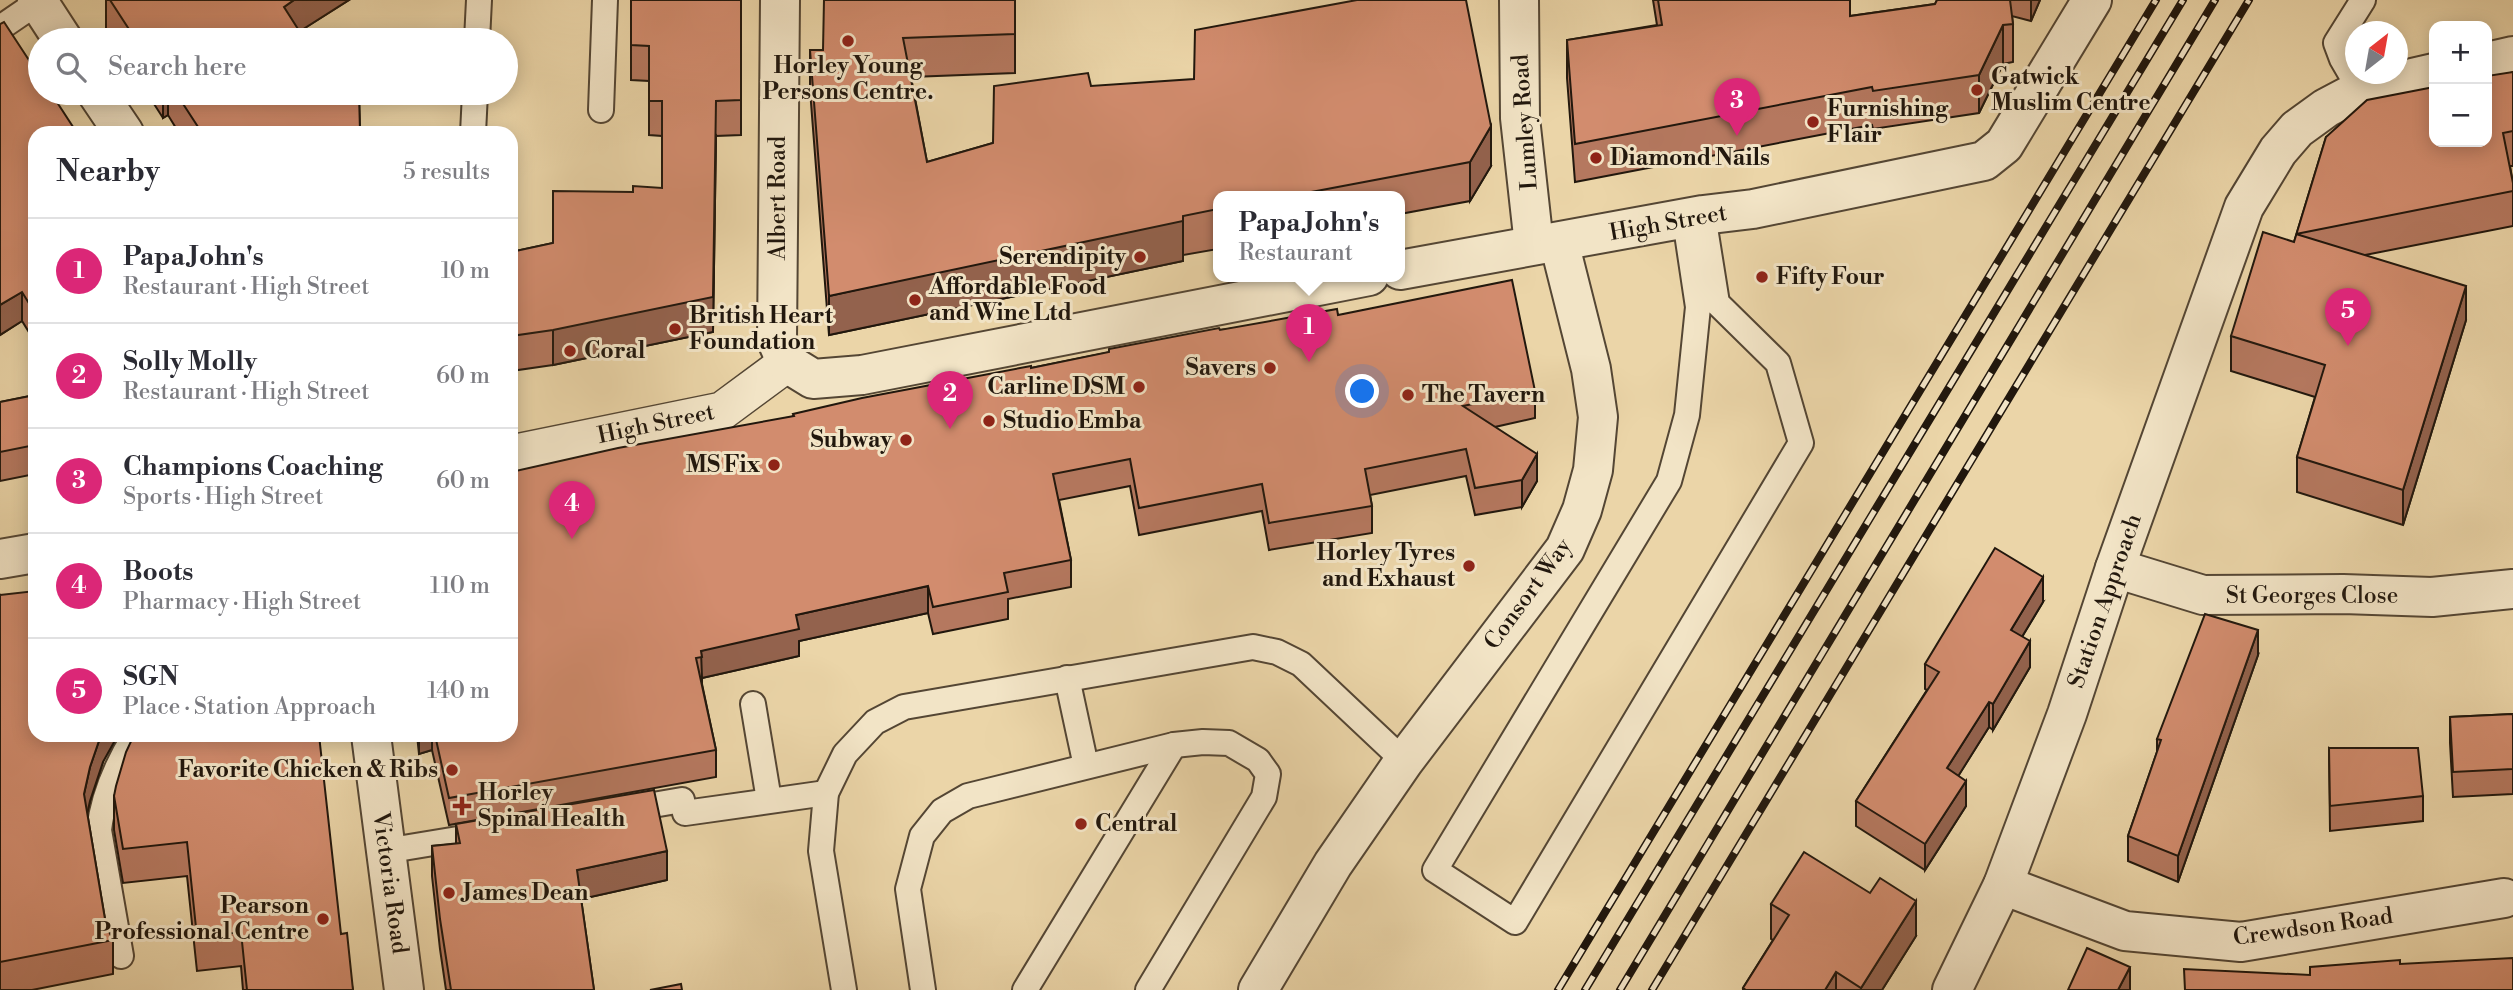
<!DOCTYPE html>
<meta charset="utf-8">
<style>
:root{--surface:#fff;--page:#f7f7f7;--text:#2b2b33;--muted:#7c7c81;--line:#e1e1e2;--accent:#db2777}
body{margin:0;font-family:"Libre Bodoni",serif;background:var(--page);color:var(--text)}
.controls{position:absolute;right:21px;top:21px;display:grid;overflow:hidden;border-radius:14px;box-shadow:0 4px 18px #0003}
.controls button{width:63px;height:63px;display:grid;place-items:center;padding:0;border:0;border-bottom:2px solid var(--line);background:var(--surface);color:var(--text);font:35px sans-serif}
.compass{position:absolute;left:2345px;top:21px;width:63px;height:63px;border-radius:50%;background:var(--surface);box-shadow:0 4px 18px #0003;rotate:31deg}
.you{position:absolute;left:1363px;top:392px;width:24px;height:24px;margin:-18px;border:5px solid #fff;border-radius:50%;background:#1a73e8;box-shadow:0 0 0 10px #1a73e833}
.badge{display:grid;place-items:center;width:46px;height:46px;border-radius:50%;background:var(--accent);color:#fff;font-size:23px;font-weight:700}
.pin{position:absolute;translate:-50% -58px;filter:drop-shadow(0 2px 4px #0008)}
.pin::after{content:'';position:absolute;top:37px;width:24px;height:21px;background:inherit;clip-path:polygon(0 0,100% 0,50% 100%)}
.popup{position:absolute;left:1213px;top:191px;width:192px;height:91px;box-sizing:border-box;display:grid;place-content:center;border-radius:14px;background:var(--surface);filter:drop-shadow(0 2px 5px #0005);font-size:23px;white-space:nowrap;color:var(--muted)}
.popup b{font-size:26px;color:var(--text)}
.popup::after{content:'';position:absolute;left:50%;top:100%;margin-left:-14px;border:14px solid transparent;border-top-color:var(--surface)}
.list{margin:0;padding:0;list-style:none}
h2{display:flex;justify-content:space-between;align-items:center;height:91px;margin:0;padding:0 28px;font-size:30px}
h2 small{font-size:23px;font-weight:400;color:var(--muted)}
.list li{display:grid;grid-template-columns:46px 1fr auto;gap:21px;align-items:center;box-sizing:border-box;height:105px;padding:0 28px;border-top:2px solid var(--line)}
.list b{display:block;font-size:26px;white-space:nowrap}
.list p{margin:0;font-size:23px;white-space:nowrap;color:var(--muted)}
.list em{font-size:23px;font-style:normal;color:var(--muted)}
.icon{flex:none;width:38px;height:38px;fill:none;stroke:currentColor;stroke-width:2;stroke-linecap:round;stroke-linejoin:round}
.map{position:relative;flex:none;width:2513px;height:990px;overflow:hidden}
.search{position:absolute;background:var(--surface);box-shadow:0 4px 18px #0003;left:28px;top:28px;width:490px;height:77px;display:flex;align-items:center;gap:18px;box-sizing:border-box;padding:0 24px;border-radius:38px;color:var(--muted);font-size:26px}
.panel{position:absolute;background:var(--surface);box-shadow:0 4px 18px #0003;left:28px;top:126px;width:490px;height:616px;border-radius:21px}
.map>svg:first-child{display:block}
</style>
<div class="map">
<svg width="2513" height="990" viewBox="0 0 2513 990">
<rect width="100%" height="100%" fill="#ebd5a8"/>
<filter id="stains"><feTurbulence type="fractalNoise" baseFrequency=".00286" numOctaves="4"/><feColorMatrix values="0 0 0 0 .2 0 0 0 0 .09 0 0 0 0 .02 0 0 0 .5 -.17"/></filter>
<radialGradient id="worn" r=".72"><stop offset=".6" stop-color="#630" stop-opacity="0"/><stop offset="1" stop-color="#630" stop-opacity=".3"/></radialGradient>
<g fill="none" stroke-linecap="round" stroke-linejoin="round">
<defs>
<g id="service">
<path d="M 0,28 L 38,2"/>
<path d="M 477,40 L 479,0"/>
<path d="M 2360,90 L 2342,59 L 2336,43 L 2363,0"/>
<path d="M 601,110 L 605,0"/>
<path d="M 473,133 L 475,93"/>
<path d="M 1685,220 L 1698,307 L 1687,415 L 1669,481 L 1435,870 L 1515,922 L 1801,443 L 1778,363 L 1717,303 L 1703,215"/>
<path d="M 1067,678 L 1086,766"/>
<path d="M 753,704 L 769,800"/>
<path d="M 624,810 L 682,800 L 685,813 L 826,793"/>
<path d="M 385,851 L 488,834"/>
<path d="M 121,956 L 99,830 C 103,796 117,764 135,735"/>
<path d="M 844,990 L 821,851 L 826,793 L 845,754 L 875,722 L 904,707 L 1253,647 L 1277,652 L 1301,664 L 1404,761"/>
<path d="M 923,990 L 908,889 L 922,836 L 942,811 L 968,796 L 1174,745 L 1203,742 L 1229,743 L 1258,760 L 1268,774 L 1264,797 L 1148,990"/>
<path d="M 1025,990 L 1174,745"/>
</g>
<path id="pedestrian" d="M 511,454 L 722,411 L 787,363"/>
<g id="minor">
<path d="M 780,0 L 777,341 L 787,363 L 813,379 L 862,375 L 1369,276"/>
<path d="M 1519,0 L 1520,118 L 1534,245"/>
<path d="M 2487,62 L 2513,56"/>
<path d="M 1400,270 L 1703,215 L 1753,209 L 1984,161 L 2004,145 L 2092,0"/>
<path d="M 2115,568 L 2203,595 L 2343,594 L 2432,597 L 2513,589"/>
<path d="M 2003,885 L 2125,931 L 2241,942 L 2504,898"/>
<path d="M 1258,990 L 1333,864 L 1404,761 L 1565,549 L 1582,510 L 1593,470 L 1598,417 L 1591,369 L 1559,242"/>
<path d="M 1952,990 L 2003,885 L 2067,714 L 2115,568 L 2244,207 L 2278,151 L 2297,129 L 2326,108 L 2360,90 L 2434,73"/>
</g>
<g id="tertiary">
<path d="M 37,0 L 63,40"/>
<path d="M 97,93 L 124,133"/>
<path d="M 0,559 L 35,553"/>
<path d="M 371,735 L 404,990"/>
</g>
</defs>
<use href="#service" stroke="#544634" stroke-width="28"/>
<use href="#pedestrian" stroke="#544634" stroke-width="40"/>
<use href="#minor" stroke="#544634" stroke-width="42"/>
<use href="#tertiary" stroke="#544634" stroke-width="42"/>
<use href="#service" stroke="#f2e4c6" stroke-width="24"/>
<use href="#pedestrian" stroke="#f2e4c6" stroke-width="37"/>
<use href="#minor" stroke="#f2e4c6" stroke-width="38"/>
<use href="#tertiary" stroke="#f2e4c6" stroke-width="38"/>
<defs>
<g id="rail">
<path d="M 1558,990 L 2156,0"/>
<path d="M 1585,990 L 2183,0"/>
<path d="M 1620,990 L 2215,0"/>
<path d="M 1652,990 L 2249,0"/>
</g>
</defs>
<use href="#rail" stroke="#21170d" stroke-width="8"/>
<use href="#rail" stroke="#f2e4c6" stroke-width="5" stroke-dasharray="16" stroke-linecap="butt"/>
</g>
<g fill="#b5785f" stroke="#21170d" stroke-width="2">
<path d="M 106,0 L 349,0 L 300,31 L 305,40 L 114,40 L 106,28 Z"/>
<path d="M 631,0 L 741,0 L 741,135 L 716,136 L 713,332 L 553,365 L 511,371 L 511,252 L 553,243 L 633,192 L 662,188 L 662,136 L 649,135 L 649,81 L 631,80 Z"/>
<path d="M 1015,0 L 1015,73 L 911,77 L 927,162 L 993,143 L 1091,86 L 1491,166 L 1470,201 L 1400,214 L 1400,196 L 1218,196 L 1218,249 L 1183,255 L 1183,261 L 829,335 L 810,90 L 810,50 L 823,50 Z"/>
<path d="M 1653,0 L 1850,0 L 1850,16 L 1935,4 L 1937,0 L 2040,0 L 2031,21 L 2012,16 L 2013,24 L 2013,62 L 2003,64 L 1979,113 L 1873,129 L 1872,125 L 1575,182 L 1567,78 L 1567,40 L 1657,25 Z"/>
<path d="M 2513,72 L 2513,166 L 2510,166 L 2513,183 L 2513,226 L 2365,255 L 2466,320 L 2403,525 L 2297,492 L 2297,457 L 2315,397 L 2231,371 L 2231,336 L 2294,242 L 2326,137 Z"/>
<path d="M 147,93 L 359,93 L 360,133 L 179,133 L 168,115 L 163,118 Z"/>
<path d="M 35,133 L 35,342 L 22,321 L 0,335 Z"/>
<path d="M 1338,315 L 1535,391 L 1535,418 L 1495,427 L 1537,481 L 1522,507 L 1475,515 L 1466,476 L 1370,495 L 1372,506 L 1372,533 L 1269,550 L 1262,511 L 1139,535 L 1130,486 L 1059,500 L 1071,560 L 1071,587 L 1008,599 L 1008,619 L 933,634 L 928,613 L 799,641 L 799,656 L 702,678 L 702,684 L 716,750 L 716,777 L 449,825 L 432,750 L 419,754 L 417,735 L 511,735 L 793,416 L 1220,330 Z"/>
<path d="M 35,395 L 35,474 L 0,481 L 0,402 Z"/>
<path d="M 0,595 L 103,762 L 90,801 L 87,812 L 106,925 L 113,940 L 113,974 L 32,990 L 0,990 Z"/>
<path d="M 2043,602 L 2022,637 L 2030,667 L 1993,730 L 1989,727 L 1958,776 L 1966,806 L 1925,870 L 1856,826 L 1856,801 L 1927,690 L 1925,689 L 1925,664 Z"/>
<path d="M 2258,655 L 2178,882 L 2128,861 L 2128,836 L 2157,752 L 2157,739 Z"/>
<path d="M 2513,714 L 2513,794 L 2453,797 L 2450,743 L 2450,717 Z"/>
<path d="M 2329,748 L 2423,796 L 2423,821 L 2330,831 Z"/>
<path d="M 114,796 L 341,934 L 353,990 L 243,990 L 241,966 L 197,971 L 187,876 L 123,883 L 114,830 Z"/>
<path d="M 456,824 L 667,880 L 581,899 L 594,990 L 446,990 L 440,949 L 432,876 L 432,846 L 456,844 Z"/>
<path d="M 1771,904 L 1916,936 L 1882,990 L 1743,990 L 1743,988 L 1773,940 L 1771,939 Z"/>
</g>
<g fill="#93624d" stroke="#21170d" stroke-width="2">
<path d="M 294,0 L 349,0 L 286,40 L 284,7 Z"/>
<path d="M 2031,0 L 2040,0 L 2031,21 Z"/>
<path d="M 2003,25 L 2003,64 L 1979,113 L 1979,75 Z"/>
<path d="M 163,93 L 168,93 L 168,115 L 163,118 Z"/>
<path d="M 1491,126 L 1491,166 L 1470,201 L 1470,162 Z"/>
<path d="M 716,136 L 713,332 L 553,365 L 553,330 Z"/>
<path d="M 1183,216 L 1183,261 L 829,335 L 829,296 Z"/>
<path d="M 2466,286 L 2466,320 L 2403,525 L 2403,490 Z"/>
<path d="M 22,292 L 22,321 L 0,335 L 0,305 Z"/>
<path d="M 1537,454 L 1537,481 L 1522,507 L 1522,480 Z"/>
<path d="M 2043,577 L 2043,602 L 2011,655 L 2011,630 Z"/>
<path d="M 928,586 L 928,613 L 799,641 L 799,656 L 702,678 L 701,651 L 796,615 Z"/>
<path d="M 2258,630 L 2258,655 L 2178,882 L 2178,856 Z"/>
<path d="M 2030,641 L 2030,667 L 1993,730 L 1993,704 Z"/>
<path d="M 1989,702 L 1989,727 L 1947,794 L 1947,768 Z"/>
<path d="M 101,735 L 118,735 L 103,762 L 90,801 L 84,828 L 84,794 L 90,767 Z"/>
<path d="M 419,735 L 432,735 L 432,750 L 419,754 Z"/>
<path d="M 1966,781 L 1966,806 L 1925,870 L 1925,844 Z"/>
<path d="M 667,851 L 667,880 L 577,900 L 577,870 Z"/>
<path d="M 1916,901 L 1916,936 L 1882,990 L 1861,990 L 1861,988 Z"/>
<path d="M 2130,967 L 2130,990 L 2118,990 Z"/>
<path d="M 1836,972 L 1836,990 L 1825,990 Z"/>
</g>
<g fill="#d28c6e" stroke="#21170d" stroke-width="2">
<path d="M 110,0 L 294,0 L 284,7 L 305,40 L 136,40 Z"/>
<path d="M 631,0 L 741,0 L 741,100 L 716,101 L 713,297 L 553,330 L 511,336 L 511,267 L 516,266 L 511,252 L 553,243 L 553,191 L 633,192 L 633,186 L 662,188 L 662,101 L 649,101 L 649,46 L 631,45 Z"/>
<path d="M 824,0 L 1015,0 L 1015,34 L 903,38 L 927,162 L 993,143 L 994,86 L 1088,73 L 1091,86 L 1194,79 L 1195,30 L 1357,0 L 1466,0 L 1491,126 L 1470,162 L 1290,196 L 1218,196 L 1218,209 L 1183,216 L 1183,221 L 829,296 L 810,50 L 823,50 Z"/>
<path d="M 1658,0 L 1850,0 L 1850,16 L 1935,4 L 1937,0 L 2010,0 L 2013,24 L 2003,25 L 1979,75 L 1873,91 L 1872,87 L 1575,144 L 1567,40 L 1662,25 Z"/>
<path d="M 4,22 L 40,77 L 40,93 L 51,93 L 77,133 L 35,133 L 35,313 L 22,292 L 0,305 L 0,24 Z"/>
<path d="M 2513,72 L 2513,131 L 2503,133 L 2513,183 L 2513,191 L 2296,234 L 2466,286 L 2403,490 L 2297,457 L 2325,365 L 2231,336 L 2263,232 L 2294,242 L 2326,137 L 2367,100 L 2434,87 L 2434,142 L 2487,142 L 2487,76 Z"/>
<path d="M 176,93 L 359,93 L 360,131 L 357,133 L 202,133 Z"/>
<path d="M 1512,280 L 1535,391 L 1463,406 L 1537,454 L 1522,480 L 1475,488 L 1466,449 L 1365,469 L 1372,506 L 1269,523 L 1262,484 L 1139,508 L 1130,459 L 1053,474 L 1071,560 L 1004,573 L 1008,592 L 933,607 L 928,586 L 796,615 L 799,629 L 701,651 L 702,657 L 696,658 L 716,750 L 449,798 L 435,735 L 511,735 L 511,472 L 618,448 L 794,416 L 793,414 L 862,398 L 1031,366 L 1031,368 L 1109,352 L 1109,349 L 1219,328 L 1220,330 L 1337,309 L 1338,315 Z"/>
<path d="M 35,395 L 35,445 L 0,452 L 0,402 Z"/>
<path d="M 1995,548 L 2043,577 L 2011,630 L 2030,641 L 1993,704 L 1989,702 L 1947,768 L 1966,781 L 1925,844 L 1856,801 L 1939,672 L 1925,664 Z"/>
<path d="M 35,591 L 35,735 L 101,735 L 90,767 L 84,794 L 106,925 L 113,940 L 0,962 L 0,595 Z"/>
<path d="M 2205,614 L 2258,630 L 2178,856 L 2128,836 L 2161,740 L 2157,739 Z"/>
<path d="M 2513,714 L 2513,769 L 2453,772 L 2450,717 Z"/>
<path d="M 134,735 L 319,735 L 341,934 L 347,933 L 353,990 L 247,990 L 241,932 L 197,937 L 187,842 L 123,849 L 114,796 L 116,786 L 126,752 Z"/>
<path d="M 2329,748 L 2418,748 L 2423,796 L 2330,806 Z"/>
<path d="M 654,790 L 667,851 L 577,870 L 594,990 L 451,990 L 440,919 L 432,846 L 460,843 L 456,824 Z"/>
<path d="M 1804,852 L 1870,893 L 1880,878 L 1916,901 L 1861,988 L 1836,972 L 1825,990 L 1746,990 L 1743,988 L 1789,915 L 1771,904 Z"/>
<path d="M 2087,948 L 2130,967 L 2118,990 L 2068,990 Z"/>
<path d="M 2513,958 L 2513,990 L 2185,990 L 2184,969 L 2310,975 L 2310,967 L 2400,960 L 2400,964 Z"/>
<path d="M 681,984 L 682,990 L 650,990 Z"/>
</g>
<g fill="#8f2418" stroke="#f2e4c6" stroke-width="2.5">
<circle cx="848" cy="41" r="7"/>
<circle cx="1977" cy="90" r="7"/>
<circle cx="1813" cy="122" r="7"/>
<circle cx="1596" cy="158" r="7"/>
<circle cx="1140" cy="257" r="7"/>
<circle cx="1762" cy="277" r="7"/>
<circle cx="915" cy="300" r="7"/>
<circle cx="675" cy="329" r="7"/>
<circle cx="570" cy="351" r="7"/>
<circle cx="1270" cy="368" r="7"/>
<circle cx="1139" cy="387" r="7"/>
<circle cx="1408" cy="395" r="7"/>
<circle cx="989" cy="421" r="7"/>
<circle cx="906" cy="440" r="7"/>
<circle cx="774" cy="465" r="7"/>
<circle cx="1469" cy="566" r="7"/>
<circle cx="452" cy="770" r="7"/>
<path d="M458.5 795.5h7v7h7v7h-7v7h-7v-7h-7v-7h7z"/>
<circle cx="1081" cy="824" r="7"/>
<circle cx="449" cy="893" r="7"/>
<circle cx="323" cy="919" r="7"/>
</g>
<g text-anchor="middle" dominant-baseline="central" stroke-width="6" stroke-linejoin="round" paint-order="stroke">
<g font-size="23" font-weight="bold" fill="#21170d" stroke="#f2e4c6" text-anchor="start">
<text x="848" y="66" text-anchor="middle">Horley Young<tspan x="848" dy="26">Persons Centre.</tspan></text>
<text x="1991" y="77">Gatwick<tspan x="1991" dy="26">Muslim Centre</tspan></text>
<text x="1827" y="109">Furnishing<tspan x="1827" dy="26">Flair</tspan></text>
<text x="1610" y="158">Diamond Nails</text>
<text x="1126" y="257" text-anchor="end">Serendipity</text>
<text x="1776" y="277">Fifty Four</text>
<text x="929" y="287">Affordable Food<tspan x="929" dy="26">and Wine Ltd</tspan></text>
<text x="689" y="316">British Heart<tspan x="689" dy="26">Foundation</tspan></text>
<text x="584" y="351">Coral</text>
<text x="1256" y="368" text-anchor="end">Savers</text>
<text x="1125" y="387" text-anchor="end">Carline DSM</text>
<text x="1422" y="395">The Tavern</text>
<text x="1003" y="421">Studio Emba</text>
<text x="892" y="440" text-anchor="end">Subway</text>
<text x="760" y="465" text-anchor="end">MS Fix</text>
<text x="1455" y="553" text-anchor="end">Horley Tyres<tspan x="1455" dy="26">and Exhaust</tspan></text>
<text x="438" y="770" text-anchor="end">Favorite Chicken &amp; Ribs</text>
<text x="478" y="793">Horley<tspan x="478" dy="26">Spinal Health</tspan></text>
<text x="1095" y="824">Central</text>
<text x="463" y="893">James Dean</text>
<text x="309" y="906" text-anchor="end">Pearson<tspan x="309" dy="26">Professional Centre</tspan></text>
</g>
<g font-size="23" fill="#21170d" stroke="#f2e4c6">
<text transform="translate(1525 122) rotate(-94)">Lumley Road</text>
<text transform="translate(778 198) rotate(-90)">Albert Road</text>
<text transform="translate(1668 223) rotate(-10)">High Street</text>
<text transform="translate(656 424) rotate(-12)">High Street</text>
<text transform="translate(1528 594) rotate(-54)">Consort Way</text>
<text x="2312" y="596">St Georges Close</text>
<text transform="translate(2105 601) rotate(-71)">Station Approach</text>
<text transform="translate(390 883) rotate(82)">Victoria Road</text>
<text transform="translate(2313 927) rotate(-8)">Crewdson Road</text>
</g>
</g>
<rect width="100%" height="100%" filter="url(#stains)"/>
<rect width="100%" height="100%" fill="url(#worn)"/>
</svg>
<div class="controls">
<button>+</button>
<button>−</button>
</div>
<svg class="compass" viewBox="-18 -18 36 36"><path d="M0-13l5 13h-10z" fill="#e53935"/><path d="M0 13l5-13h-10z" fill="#7c7c81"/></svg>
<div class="you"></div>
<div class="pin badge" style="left:1309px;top:362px">1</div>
<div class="popup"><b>Papa John's</b>Restaurant</div>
<div class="pin badge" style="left:950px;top:429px">2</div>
<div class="pin badge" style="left:1737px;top:136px">3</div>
<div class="pin badge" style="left:572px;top:539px">4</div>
<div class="pin badge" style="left:2348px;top:346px">5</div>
<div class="search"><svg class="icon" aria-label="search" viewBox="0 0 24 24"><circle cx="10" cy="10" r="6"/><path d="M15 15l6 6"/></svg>Search here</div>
<section class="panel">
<h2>Nearby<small>5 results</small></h2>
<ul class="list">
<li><span class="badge">1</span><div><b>Papa John's</b><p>Restaurant · High Street</p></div><em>10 m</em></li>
<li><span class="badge">2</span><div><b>Solly Molly</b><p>Restaurant · High Street</p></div><em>60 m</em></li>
<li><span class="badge">3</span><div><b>Champions Coaching</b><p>Sports · High Street</p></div><em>60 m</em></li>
<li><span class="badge">4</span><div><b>Boots</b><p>Pharmacy · High Street</p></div><em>110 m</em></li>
<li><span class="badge">5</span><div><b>SGN</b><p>Place · Station Approach</p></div><em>140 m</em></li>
</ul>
</section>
</div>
